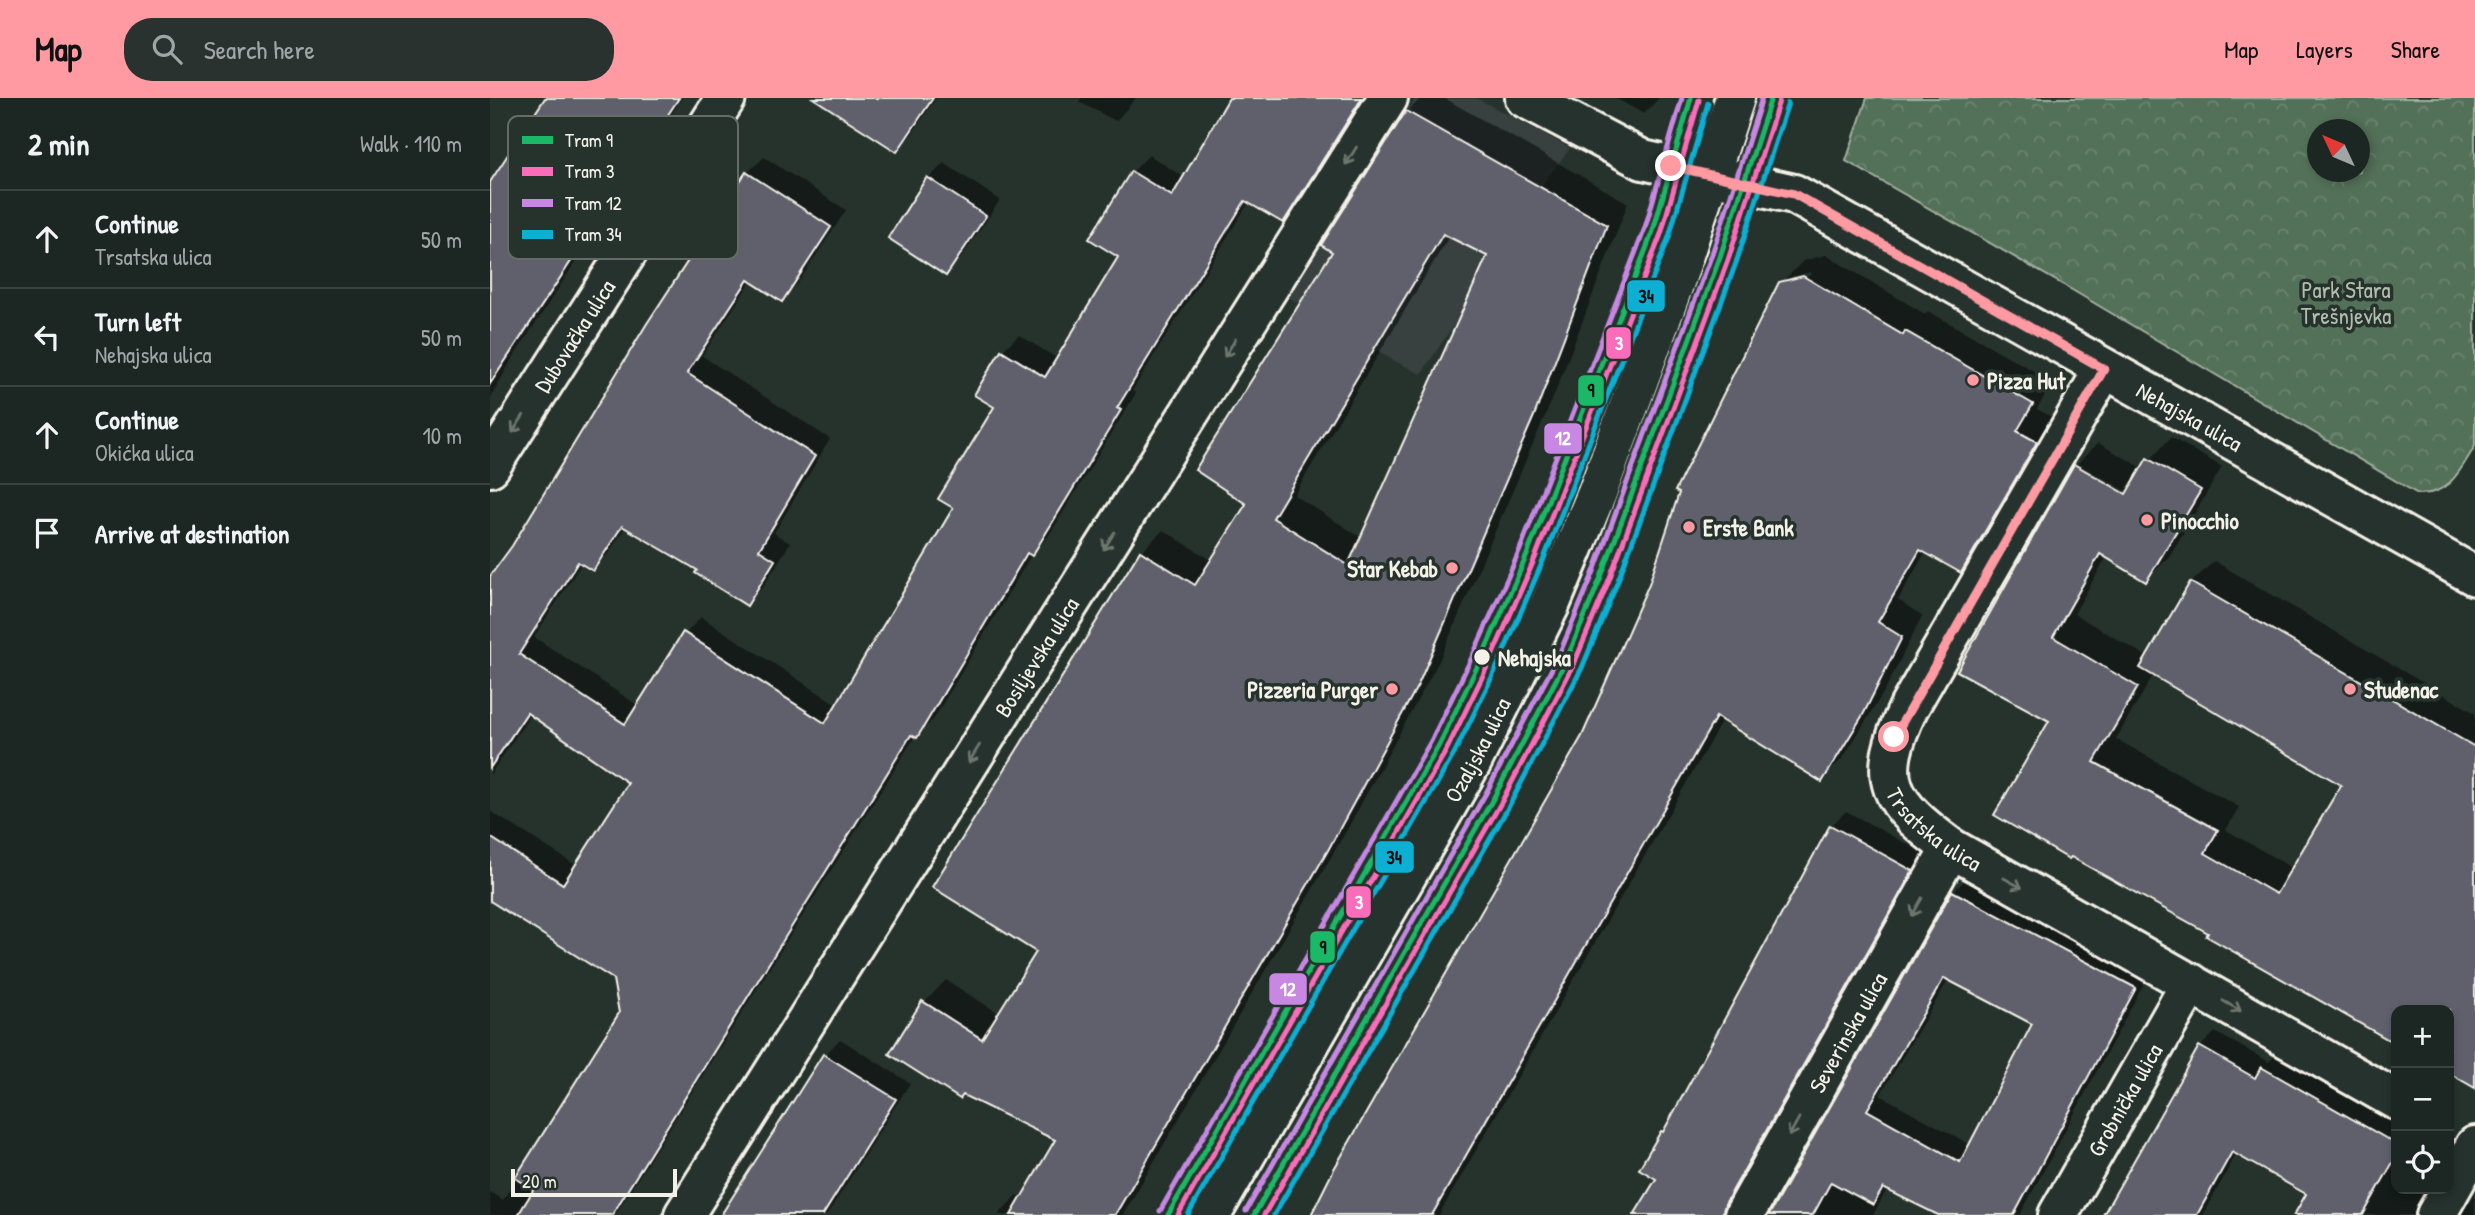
<!DOCTYPE html>
<meta charset="utf-8">
<style>
:root{--surface:#1c2622;--page:#29322f;--text:#f1f3f6;--muted:#a0a5a5;--line:#3a4340;--accent:#ff9aa2}
body{margin:0;font-family:"Patrick Hand",sans-serif;background:var(--page);color:var(--text)}
.controls{position:absolute;right:21px;bottom:21px;display:grid;overflow:hidden;border-radius:14px;box-shadow:0 4px 10px #0003}
.controls button{width:63px;height:63px;display:grid;place-items:center;padding:0;border:0;border-bottom:2px solid var(--line);background:var(--surface);color:var(--text);font:35px sans-serif}
.compass{position:absolute;left:1817px;top:21px;width:63px;height:63px;border-radius:50%;background:var(--surface);box-shadow:0 4px 10px #0003;rotate:314deg}
.scale{position:absolute;left:21px;bottom:18px;width:166px;box-sizing:border-box;padding-left:7px;border:4px solid #f4f1e8;border-top:0;font-size:19px;line-height:24px;white-space:nowrap;color:#f4f1e8;-webkit-text-stroke:5px #26332d;paint-order:stroke}
.stop{position:absolute;width:21px;height:21px;margin:-16px;border:5px solid #ff9aa2;border-radius:50%;background:#fff}
.stop.end{background:#ff9aa2;border-color:#fff;box-shadow:0 2px 7px #0008}
.list{margin:0;padding:0;list-style:none}
h2{display:flex;justify-content:space-between;align-items:center;height:91px;margin:0;padding:0 28px;font-size:30px}
h2 small{font-size:23px;font-weight:400;color:var(--muted)}
.list li{display:grid;grid-template-columns:46px 1fr auto;gap:21px;align-items:center;box-sizing:border-box;height:98px;padding:0 28px;border-top:2px solid var(--line)}
.list b{display:block;font-size:26px;white-space:nowrap}
.list p{margin:0;font-size:23px;white-space:nowrap;color:var(--muted)}
.list em{font-size:23px;font-style:normal;color:var(--muted)}
.icon{flex:none;width:38px;height:38px;fill:none;stroke:currentColor;stroke-width:2;stroke-linecap:round;stroke-linejoin:round}
.map{position:relative;flex:none;width:1985px;height:1117px;overflow:hidden}
header{display:flex;align-items:center;gap:42px;box-sizing:border-box;height:98px;padding:0 35px;background:var(--accent);color:#111}
header strong{font-size:33px}
nav{display:flex;gap:38px;margin-inline-start:auto;font-size:24px}
.search{width:490px;height:63px;background:var(--page);display:flex;align-items:center;gap:18px;box-sizing:border-box;padding:0 24px;border-radius:28px;color:var(--muted);font-size:26px}
main{display:flex}
aside{flex:1;background:var(--surface)}
.map>svg:first-child{display:block}
</style>
<header>
<strong>Map</strong>
<div class="search"><svg class="icon" aria-label="search" viewBox="0 0 24 24"><circle cx="10" cy="10" r="6"/><path d="M15 15l6 6"/></svg>Search here</div>
<nav><a>Map</a><a>Layers</a><a>Share</a></nav>
</header>
<main>
<aside>
<h2>2 min<small>Walk · 110 m</small></h2>
<ul class="list">
<li><svg class="icon" aria-label="ahead" viewBox="0 0 24 24"><path d="M12 20V5M6 11l6-6 6 6"/></svg><div><b>Continue</b><p>Trsatska ulica</p></div><em>50 m</em></li>
<li><svg class="icon" aria-label="left" viewBox="0 0 24 24"><path d="M17 20v-9H6M10 6l-5 5 5 5"/></svg><div><b>Turn left</b><p>Nehajska ulica</p></div><em>50 m</em></li>
<li><svg class="icon" aria-label="ahead" viewBox="0 0 24 24"><path d="M12 20V5M6 11l6-6 6 6"/></svg><div><b>Continue</b><p>Okićka ulica</p></div><em>10 m</em></li>
<li><svg class="icon" aria-label="arrive" viewBox="0 0 24 24"><path d="M6 21V4h12l-3 4 3 4H6"/></svg><div><b>Arrive at destination</b></div></li>
</ul>
</aside>
<div class="map">
<svg width="1985" height="1117" viewBox="0 0 1985 1117">
<defs>
<pattern id="forest-crowns" width="20" height="18" patternUnits="userSpaceOnUse" patternTransform="scale(1.75)"><rect width="20" height="18" fill="#527058"/><path d="M2 6a3 3 0 1 1 6 0M12 15a3 3 0 1 1 6 0" fill="none" stroke="#6c8570"/></pattern>
</defs>
<rect width="100%" height="100%" fill="#26332d"/>
<filter id="ink" filterUnits="userSpaceOnUse"><feTurbulence type="fractalNoise" baseFrequency=".0143" numOctaves="2"/><feDisplacementMap in="SourceGraphic" scale="14" xChannelSelector="R" yChannelSelector="G"/><feConvolveMatrix kernelMatrix="1 2 1 2 8 2 1 2 1" color-interpolation-filters="sRGB"/></filter>
<g filter="url(#ink)">
<path fill="#384140" d="M 926,0 L 986,0 L 1080,50 L 1050,90 L 1022,140 L 931,276 L 901,261 L 798,199 Z"/>
<path fill="url(#forest-crowns)" stroke="#a3b0a0" stroke-width="2" fill-rule="evenodd" d="M 1377,0 L 1985,0 L 1985,348 C 1971,371 1959,398 1928,396 L 1577,189 L 1356,63 ZM 1828,32 L 1870,32 L 1870,74 L 1828,74 Z"/>
<g fill="#0007" fill-rule="evenodd">
<path d="M 57,0 L 192,0 L 21,263 L 0,301 L 0,88 Z"/>
<path d="M 326,0 L 446,0 L 422,36 L 406,52 Z"/>
<path d="M 591,0 L 646,0 L 626,23 L 589,4 Z"/>
<path d="M 741,0 L 877,0 L 809,107 L 793,123 L 759,104 L 642,293 L 646,295 L 558,439 L 543,454 L 443,622 L 426,637 L 125,1117 L 0,1117 L 0,1094 L 13,1102 L 131,916 L 125,880 L 0,801 L 0,713 L 87,768 L 141,684 L 41,616 L 0,677 L 0,485 L 257,75 L 274,59 L 356,112 L 308,185 L 292,201 L 262,182 L 212,258 L 340,341 L 284,435 L 300,445 L 273,489 L 257,505 L 209,472 L 136,428 L 119,455 L 103,471 L 92,465 L 44,539 L 149,608 L 195,536 L 211,519 L 348,607 L 466,409 L 506,308 L 512,253 L 529,237 L 568,261 L 631,158 L 602,140 L 642,74 L 659,57 L 695,80 Z"/>
<path d="M 931,0 L 954,0 L 1138,105 L 1065,295 L 949,563 L 858,730 L 633,1117 L 508,1117 L 527,1097 L 533,1100 L 567,1041 L 434,905 L 456,882 L 510,916 L 549,853 L 651,454 L 673,432 L 723,463 L 758,406 L 844,153 L 833,147 L 917,14 ZM 960,137 L 999,157 L 872,440 L 804,397 Z"/>
<path d="M 1125,0 L 1169,0 L 1154,16 Z"/>
<path d="M 454,65 L 510,102 L 471,160 L 456,176 L 439,80 Z"/>
<path d="M 1336,157 L 1435,216 L 1438,213 L 1563,284 L 1547,311 L 1567,322 L 1492,452 L 1471,473 L 1436,453 L 1408,502 L 1432,518 L 1395,592 L 1353,660 L 1332,681 L 1233,621 L 949,1117 L 823,1117 L 1093,639 L 1291,185 L 1313,163 ZM 1321,174 L 1322,177 L 1301,183 L 1301,179 Z"/>
<path d="M 1681,339 L 1732,369 L 1679,459 L 1656,482 L 1617,458 L 1584,516 L 1658,559 L 1701,485 L 1724,463 L 1985,615 L 1985,990 L 1959,975 L 1959,912 L 1906,912 L 1906,945 L 1719,837 L 1721,834 L 1562,622 L 1470,572 L 1586,367 L 1608,345 L 1653,370 ZM 1590,367 L 1645,398 L 1643,401 L 1590,371 ZM 1664,576 L 1854,686 L 1804,771 L 1736,732 L 1749,709 L 1626,641 Z"/>
<path d="M 1356,713 L 1437,757 L 1255,1117 L 1146,1117 L 1168,1080 L 1172,1034 L 1179,1027 L 1341,728 Z"/>
<path d="M 1478,779 L 1660,874 L 1530,1117 L 1452,1117 L 1398,1090 L 1383,1117 L 1281,1117 L 1463,794 ZM 1459,881 L 1545,926 L 1481,1047 L 1390,997 Z"/>
<path d="M 1725,934 L 1779,964 L 1788,955 L 1906,1022 L 1906,1091 L 1943,1091 L 1946,1117 L 1806,1117 L 1818,1096 L 1747,1055 L 1713,1117 L 1614,1117 L 1710,949 Z"/>
<path d="M 350,941 L 420,985 L 337,1117 L 233,1117 L 335,957 Z"/>
<path d="M 1985,1096 L 1985,1117 L 1971,1117 Z"/>
</g>
<g fill="#61616d" stroke="#f4f1e8" stroke-width="2" fill-rule="evenodd">
<path d="M 55,0 L 189,0 L 0,286 L 0,84 Z"/>
<path d="M 323,0 L 443,0 L 407,54 Z"/>
<path d="M 739,0 L 872,0 L 793,125 L 755,103 L 627,310 L 631,312 L 542,458 L 537,455 L 427,640 L 421,637 L 122,1117 L 28,1117 L 44,1091 L 25,1080 L 129,915 L 123,881 L 0,803 L 0,739 L 73,786 L 138,685 L 37,615 L 0,670 L 0,478 L 22,448 L 156,227 L 256,74 L 341,129 L 292,204 L 258,182 L 197,275 L 325,358 L 269,452 L 285,462 L 257,508 L 205,475 L 207,472 L 132,428 L 103,473 L 88,464 L 29,556 L 135,626 L 193,534 L 335,625 L 463,410 L 448,401 L 504,309 L 484,297 L 511,252 L 555,279 L 628,159 L 599,141 L 641,73 L 682,98 Z"/>
<path d="M 916,13 L 1117,127 L 1044,318 L 928,587 L 837,754 L 625,1117 L 521,1117 L 565,1042 L 473,997 L 470,1001 L 399,956 L 432,903 L 492,941 L 546,854 L 442,789 L 650,453 L 705,487 L 756,406 L 705,372 L 842,154 L 831,147 ZM 953,136 L 997,158 L 858,467 L 783,420 Z"/>
<path d="M 437,79 L 496,118 L 456,178 L 398,140 Z"/>
<path d="M 1313,178 L 1413,237 L 1415,233 L 1543,306 L 1527,333 L 1547,344 L 1471,475 L 1430,452 L 1388,524 L 1412,539 L 1374,615 L 1332,684 L 1226,619 L 942,1117 L 821,1117 L 844,1071 L 1092,638 L 1159,486 L 1189,395 L 1185,393 L 1289,184 Z"/>
<path d="M 1657,360 L 1711,392 L 1656,484 L 1610,456 L 1563,539 L 1648,589 L 1604,664 L 1728,732 L 1715,755 L 1786,796 L 1851,687 L 1650,570 L 1700,484 L 1985,649 L 1985,990 L 1959,975 L 1959,912 L 1906,912 L 1906,946 L 1716,838 L 1718,835 L 1581,759 L 1579,761 L 1504,717 L 1559,623 L 1467,573 L 1584,366 L 1636,396 Z"/>
<path d="M 1340,727 L 1423,773 L 1235,1106 L 1232,1117 L 1144,1117 L 1166,1081 L 1149,1071 L 1171,1033 L 1173,1034 Z"/>
<path d="M 1462,793 L 1646,890 L 1524,1117 L 1448,1117 L 1393,1090 L 1383,1107 L 1341,1084 L 1323,1117 L 1279,1117 ZM 1454,880 L 1542,926 L 1470,1064 L 1377,1012 Z"/>
<path d="M 1709,948 L 1765,980 L 1771,969 L 1906,1046 L 1906,1059 L 1873,1117 L 1804,1117 L 1816,1096 L 1742,1054 L 1707,1117 L 1613,1117 Z"/>
<path d="M 333,956 L 406,1001 L 353,1085 L 333,1117 L 231,1117 Z"/>
</g>
<g fill="none" stroke-linecap="round" stroke-linejoin="round">
<defs>
<g id="minor">
<path d="M 1035,0 L 1153,62 L 1221,77"/>
<path id="s1" d="M 1614,271 L 1419,609 C 1383,683 1399,704 1461,750 L 1906,1002"/>
<path id="s2" d="M 0,369 L 236,0"/>
<path id="s3" d="M 194,1117 L 898,0"/>
<path id="s4" d="M 1254,1117 L 1461,750"/>
<path id="s5" d="M 1568,1117 L 1701,885"/>
<path d="M 1946,1117 L 1985,1048"/>
</g>
<g id="tertiary">
<path id="s6" d="M 1221,77 L 1304,96 L 1985,478"/>
</g>
<g id="secondary">
<path id="s7" d="M 721,1117 L 982,664 L 1060,507 L 1107,395 L 1186,181 L 1245,0"/>
</g>
</defs>
<use href="#minor" stroke="#f4f1e8" stroke-width="44"/>
<use href="#tertiary" stroke="#f4f1e8" stroke-width="44"/>
<use href="#secondary" stroke="#f4f1e8" stroke-width="44"/>
<use href="#minor" stroke="#26332d" stroke-width="38"/>
<use href="#tertiary" stroke="#26332d" stroke-width="38"/>
<use href="#secondary" stroke="#26332d" stroke-width="38"/>
<defs>
<g id="tram-1">
<path d="M 678,1117 L 949,647 L 992,559 L 1037,457 L 1163,133 L 1201,0"/>
<path d="M 764,1117 L 1004,699 L 1076,563 L 1111,479 L 1230,159 L 1281,0"/>
</g>
<g id="tram-2">
<path d="M 688,1117 L 957,651 L 1000,563 L 1045,460 L 1171,136 L 1209,2"/>
<path d="M 774,1117 L 1012,703 L 1084,566 L 1119,482 L 1238,162 L 1289,3"/>
</g>
<g id="tram-3">
<path d="M 670,1113 L 941,643 L 984,555 L 1029,454 L 1155,130 L 1192,0"/>
<path d="M 756,1113 L 996,695 L 1068,559 L 1103,476 L 1222,156 L 1272,0"/>
</g>
<g id="tram-4">
<path d="M 698,1117 L 964,656 L 1008,567 L 1053,463 L 1179,139 L 1218,5"/>
<path d="M 784,1117 L 1019,708 L 1092,570 L 1127,485 L 1246,165 L 1298,5"/>
</g>
</defs>
<use href="#tram-1" stroke="#26332d" stroke-width="10"/>
<use href="#tram-2" stroke="#26332d" stroke-width="10"/>
<use href="#tram-3" stroke="#26332d" stroke-width="10"/>
<use href="#tram-4" stroke="#26332d" stroke-width="10"/>
<use href="#tram-1" stroke="#1ab867" stroke-width="5"/>
<use href="#tram-2" stroke="#fb6dba" stroke-width="5"/>
<use href="#tram-3" stroke="#c787e3" stroke-width="5"/>
<use href="#tram-4" stroke="#0dafd3" stroke-width="5"/>
</g>
<defs><path id="oneway-shaft" d="M-6 0H5M1.5-3L5.5 0L1.5 3" fill="none" stroke-width="1.6" stroke-linecap="round" stroke-linejoin="round" transform="scale(1.75)"/></defs>
<g stroke="#6e766e">
<use href="#oneway-shaft" transform="translate(861 58) rotate(122)"/>
<use href="#oneway-shaft" transform="translate(740 250) rotate(122)"/>
<use href="#oneway-shaft" transform="translate(28 326) rotate(123)"/>
<use href="#oneway-shaft" transform="translate(619 443) rotate(122)"/>
<use href="#oneway-shaft" transform="translate(484 656) rotate(122)"/>
<use href="#oneway-shaft" transform="translate(1523 785) rotate(29)"/>
<use href="#oneway-shaft" transform="translate(1427 809) rotate(119)"/>
<use href="#oneway-shaft" transform="translate(1742 908) rotate(30)"/>
<use href="#oneway-shaft" transform="translate(1304 1029) rotate(119)"/>
</g>
</g>
<g fill="none" stroke-linecap="round" stroke-linejoin="round" filter="url(#ink)">
<path stroke="#ff9aa2" stroke-width="9" d="M 1181,68 L 1304,96 L 1614,271 L 1404,639"/>
</g>
<g fill="#ff9aa2" stroke="#26332d" stroke-width="2.5">
<circle cx="1483" cy="282" r="7"/>
<circle cx="1657" cy="422" r="7"/>
<circle cx="1199" cy="429" r="7"/>
<circle cx="962" cy="470" r="7"/>
<circle cx="902" cy="591" r="7"/>
<circle cx="1860" cy="591" r="7"/>
</g>
<circle fill="#f4f1e8" stroke="#26332d" stroke-width="2.5" cx="992" cy="559" r="9"/>
<g text-anchor="middle" dominant-baseline="central" stroke-width="7" stroke-linejoin="round" paint-order="stroke">
<g font-size="23" fill="#b3bdae" stroke="#26332d">
<text x="1856" y="191">Park Stara<tspan x="1856" dy="26">Trešnjevka</tspan></text>
</g>
<g font-size="23" fill="#f4f1e8" stroke="#26332d">
<text stroke="none"><textPath href="#s2" startOffset="156">Dubovačka ulica</textPath></text>
<text stroke="none"><textPath href="#s6" startOffset="539">Nehajska ulica</textPath></text>
<text stroke="none"><textPath href="#s3" startOffset="660">Bosiljevska ulica</textPath></text>
<text stroke="none"><textPath href="#s7" startOffset="536">Ozaljska ulica</textPath></text>
<text stroke="none"><textPath href="#s1" startOffset="534">Trsatska ulica</textPath></text>
<text stroke="none"><textPath href="#s4" startOffset="210">Severinska ulica</textPath></text>
<text stroke="none"><textPath href="#s5" startOffset="133">Grobnička ulica</textPath></text>
</g>
<g font-size="23" font-weight="bold" fill="#f4f1e8" stroke="#26332d" text-anchor="start">
<text x="1497" y="282">Pizza Hut</text>
<text x="1671" y="422">Pinocchio</text>
<text x="1213" y="429">Erste Bank</text>
<text x="948" y="470" text-anchor="end">Star Kebab</text>
<text x="888" y="591" text-anchor="end">Pizzeria Purger</text>
<text x="1874" y="591">Studenac</text>
</g>
<g font-size="23" font-weight="bold" fill="#f4f1e8" stroke="#26332d" text-anchor="start">
<text x="1008" y="559">Nehajska</text>
</g>
</g>
<rect x="18" y="18" width="230" height="143" rx="10" fill="#26332d" stroke="#646c65" stroke-width="2"/>
<rect x="32" y="38" width="31" height="8" fill="#1ab867"/>
<rect x="32" y="69" width="31" height="9" fill="#fb6dba"/>
<rect x="32" y="101" width="31" height="8" fill="#c787e3"/>
<rect x="32" y="132" width="31" height="9" fill="#0dafd3"/>
<g font-size="19" fill="#f4f1e8">
<text x="75" y="49">Tram 9</text>
<text x="75" y="80">Tram 3</text>
<text x="75" y="112">Tram 12</text>
<text x="75" y="143">Tram 34</text>
</g>
<g stroke="#26332d" stroke-width="2.5">
<rect x="1136" y="181" width="40" height="34" rx="7" fill="#0dafd3"/>
<rect x="1115" y="228" width="27" height="34" rx="7" fill="#fb6dba"/>
<rect x="1087" y="276" width="28" height="33" rx="7" fill="#1ab867"/>
<rect x="1053" y="324" width="40" height="33" rx="7" fill="#c787e3"/>
<rect x="884" y="742" width="41" height="34" rx="7" fill="#0dafd3"/>
<rect x="855" y="787" width="27" height="34" rx="7" fill="#fb6dba"/>
<rect x="819" y="832" width="27" height="34" rx="7" fill="#1ab867"/>
<rect x="778" y="874" width="40" height="34" rx="7" fill="#c787e3"/>
</g>
<g font-size="19" text-anchor="middle" font-weight="bold" fill="#fff">
<text x="1129" y="252">3</text>
<text x="1073" y="347">12</text>
<text x="869" y="811">3</text>
<text x="798" y="898">12</text>
</g>
<g font-size="19" text-anchor="middle" font-weight="bold" fill="#111">
<text x="1156" y="205">34</text>
<text x="1101" y="299">9</text>
<text x="904" y="766">34</text>
<text x="833" y="856">9</text>
</g>
</svg>
<div class="controls">
<button>+</button>
<button>−</button>
<button><svg class="icon" aria-label="locate" viewBox="0 0 24 24"><circle cx="12" cy="12" r="6"/><path d="M12 2v4M12 18v4M2 12h4M18 12h4"/></svg></button>
</div>
<svg class="compass" viewBox="-18 -18 36 36"><path d="M0-13l5 13h-10z" fill="#e53935"/><path d="M0 13l5-13h-10z" fill="#a0a5a5"/></svg>
<div class="scale">20 m</div>
<div class="stop" style="left:1404px;top:639px"></div>
<div class="stop end" style="left:1181px;top:68px"></div>
</div>
</main>
